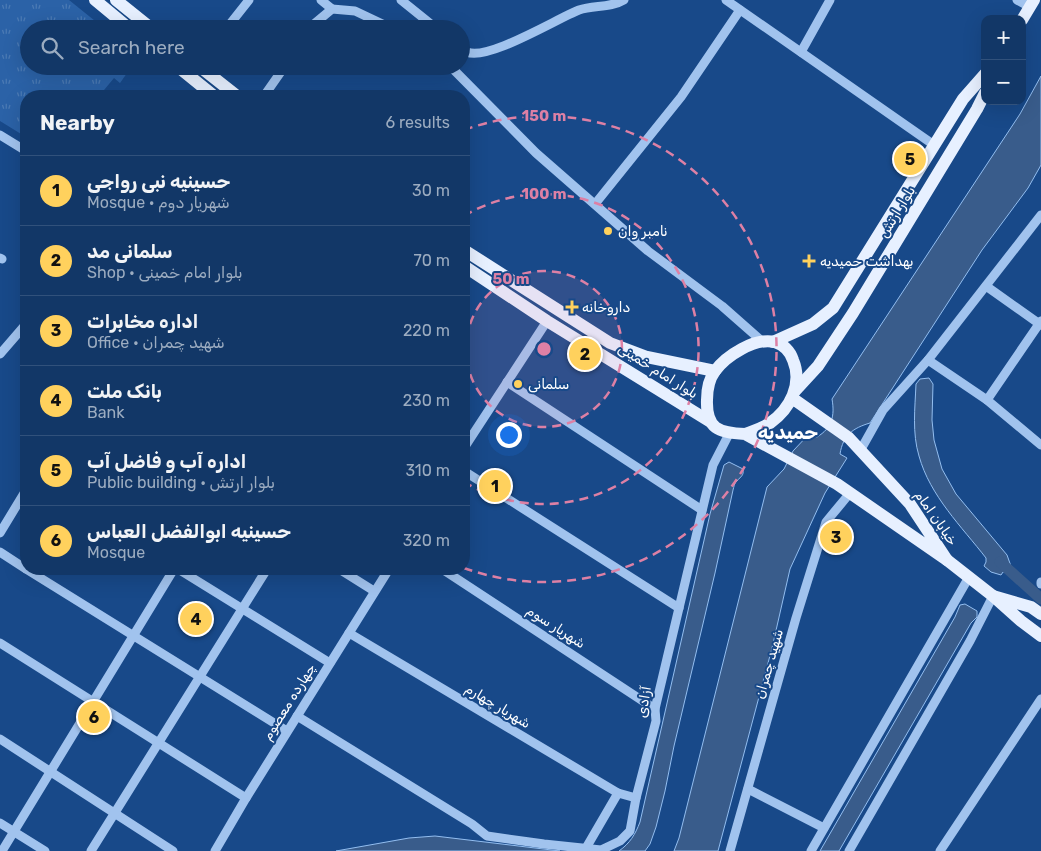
<!DOCTYPE html>
<meta charset="utf-8">
<style>
:root{--surface:#123767;--page:#1f4270;--text:#f1f3f6;--muted:#9cacc0;--line:#31517b;--accent:#ffd15d}
body{margin:0;font-family:Rubik,Vazirmatn,sans-serif;background:var(--page);color:var(--text)}
.controls{position:absolute;right:15px;top:15px;display:grid;overflow:hidden;border-radius:10px;box-shadow:0 5px 20px #0002}
.controls button{width:45px;height:45px;display:grid;place-items:center;padding:0;border:0;border-bottom:1px solid var(--line);background:var(--surface);color:var(--text);font:25px sans-serif}
.you{position:absolute;left:508px;top:434px;width:18px;height:18px;margin:-12px;border:4px solid #fff;border-radius:50%;background:#1a73e8;box-shadow:0 0 0 8px #1a73e833}
.badge{display:grid;place-items:center;width:32px;height:32px;border-radius:50%;background:var(--accent);color:#111;font-size:16px;font-weight:700}
.pin{position:absolute;translate:-50% -50%;border:2px solid #fff;box-shadow:0 1px 5px #0006}
.list{margin:0;padding:0;list-style:none}
h2{display:flex;justify-content:space-between;align-items:center;height:65px;margin:0;padding:0 20px;font-size:21px}
h2 small{font-size:16px;font-weight:400;color:var(--muted)}
.list li{display:grid;grid-template-columns:32px 1fr auto;gap:15px;align-items:center;box-sizing:border-box;height:70px;padding:0 20px;border-top:1px solid var(--line)}
.list b{display:block;font-size:19px;white-space:nowrap}
.list p{margin:0;font-size:16px;white-space:nowrap;color:var(--muted)}
.list em{font-size:16px;font-style:normal;color:var(--muted)}
.icon{flex:none;width:28px;height:28px;fill:none;stroke:currentColor;stroke-width:2;stroke-linecap:round;stroke-linejoin:round}
.map{position:relative;flex:none;width:1041px;height:851px;overflow:hidden}
.search{position:absolute;background:var(--surface);box-shadow:0 5px 20px #0002;left:20px;top:20px;width:450px;height:55px;display:flex;align-items:center;gap:12px;box-sizing:border-box;padding:0 18px;border-radius:28px;color:var(--muted);font-size:19px}
.panel{position:absolute;background:var(--surface);box-shadow:0 5px 20px #0002;left:20px;top:90px;width:450px;height:485px;border-radius:20px}
.map>svg:first-child{display:block}
</style>
<div class="map">
<svg width="1041" height="851" viewBox="0 0 1041 851">
<defs>
<pattern id="grass-tufts" width="24" height="20" patternUnits="userSpaceOnUse" patternTransform="scale(1.25)"><rect width="24" height="20" fill="#2b62a7"/><path d="M3 7l-1-3M5 7V3M7 7l1-3M15 17l-1-3M17 17v-4M19 17l1-3" fill="none" stroke="#4b7ab4"/></pattern>
</defs>
<rect width="100%" height="100%" fill="#184989"/>
<path fill="url(#grass-tufts)" d="M 0,0 L 69,0 L 105,29 L 29,29 L 29,66 L 132,66 L 120,83 L 114,78 L 99,96 L 26,96 L 26,137 L 0,121 Z"/>
<g fill="#395c8b" stroke="#93bef0">
<path d="M 1041,76 L 1041,165 L 1028,188 L 982,250 L 870,423 C 853,428 843,435 840,454 L 847,458 L 825,493 L 790,569 L 772,648 L 718,851 L 674,851 L 679,838 L 767,487 L 784,469 L 793,451 L 810,433 L 817,437 C 832,428 835,416 832,399 L 1020,114 Z"/>
<path d="M 929,378 L 933,384 L 932,420 L 934,440 L 942,469 L 956,494 L 1007,555 L 1012,569 L 1009,573 L 1003,572 L 1001,575 L 991,572 L 984,566 L 986,562 L 986,558 C 962,527 930,496 919,456 C 912,433 915,408 916,384 L 920,379 Z"/>
<path d="M 729,462 L 743,469 C 744,476 741,476 737,481 C 734,483 734,487 733,490 L 715,573 L 674,746 L 665,791 L 656,827 L 650,844 L 645,851 L 619,851 C 630,843 635,835 640,822 L 710,514 L 724,465 Z"/>
<path d="M 965,604 L 977,611 L 977,617 L 971,623 L 839,851 L 820,851 L 955,617 L 960,605 Z"/>
<path d="M 435,836 L 560,851 L 336,851 L 409,838 Z"/>
</g>
<g fill="none" stroke-linecap="round" stroke-linejoin="round">
<path stroke="#395c8b" stroke-width="11" d="M 1000,562 L 1041,599"/>
<g stroke="#a1c3ee" stroke-width="9">
<path d="M 321,0 L 332,9"/>
<path d="M 401,0 L 437,29"/>
<path d="M 726,0 L 934,145"/>
<path d="M 1017,0 L 1030,7"/>
<path d="M 226,29 L 249,0"/>
<path d="M 311,29 L 314,24 L 332,9 L 355,11 L 393,29"/>
<path d="M 461,48 C 463,49 465,52 467,52 C 488,61 556,19 579,10 C 593,5 611,8 624,0"/>
<path d="M 801,52 L 830,0"/>
<path d="M 450,66 L 536,153 L 648,251 L 722,306 L 763,342"/>
<path d="M 264,96 L 285,66"/>
<path d="M 0,135 L 26,151"/>
<path d="M 595,204 L 681,97 L 740,10"/>
<path d="M 0,258 L 2,259"/>
<path d="M 986,286 L 1041,325"/>
<path d="M 0,354 L 26,324"/>
<path d="M 928,360 L 987,400 L 1041,445"/>
<path d="M 507,382 L 702,510"/>
<path d="M 987,400 L 1041,321"/>
<path d="M 464,448 L 547,321"/>
<path d="M 860,451 L 883,410 L 928,360 L 1041,215"/>
<path d="M 464,471 L 679,608"/>
<path d="M 0,533 L 26,490"/>
<path d="M 0,552 L 26,569"/>
<path d="M 26,569 L 287,731"/>
<path d="M 178,569 L 330,663"/>
<path d="M 339,569 L 374,591"/>
<path d="M 442,569 L 655,709"/>
<path d="M 1041,582 L 1041,584"/>
<path d="M 349,633 L 618,793 L 636,798"/>
<path d="M 0,643 L 246,798"/>
<path d="M 297,716 L 472,824 L 487,836 L 544,844 L 601,850 L 620,841 L 630,831 L 636,798 L 656,721 L 655,709 L 713,465 L 729,434"/>
<path d="M 0,739 L 173,851"/>
<path d="M 748,789 L 824,828"/>
<path d="M 0,823 L 45,851"/>
<path d="M 586,848 L 618,793"/>
<path d="M 2,851 L 174,569"/>
<path d="M 91,851 L 267,569"/>
<path d="M 215,851 L 246,798 L 389,569"/>
<path d="M 730,851 L 796,618 L 826,522 L 850,493"/>
<path d="M 811,851 L 969,577"/>
<path d="M 849,851 L 970,641 L 993,596"/>
<path d="M 940,851 L 1041,699"/>
</g>
<g stroke="#e7f0ff" stroke-width="12">
<path d="M 95,0 L 130,29"/>
<path d="M 116,0 L 152,29"/>
<path d="M 1022,20 L 1034,0"/>
<path d="M 177,66 L 214,96"/>
<path d="M 199,66 L 237,96"/>
<path d="M 464,250 L 610,343 L 647,357 L 715,371"/>
<path d="M 464,266 L 547,321 L 709,421"/>
<path d="M 773,342 L 813,324 L 833,308 L 963,99 L 985,74"/>
<path d="M 795,391 L 818,366 L 853,313 L 977,109 L 985,93"/>
<path d="M 745,434 C 753,431 763,428 770,423 C 790,409 803,384 793,360 C 790,351 784,345 775,342 C 755,337 726,356 715,371 C 709,379 707,390 707,400 C 706,429 719,433 745,434 L 837,484 L 947,560 L 910,504 L 849,438 L 792,398"/>
<path d="M 947,560 L 993,596"/>
<path d="M 1041,614 L 1031,607 L 993,596 L 1021,621 L 1041,636"/>
</g>
</g>
<circle cx="544" cy="349" r="78" fill="#dd80a5" fill-opacity=".12"/>
<g fill="none" stroke="#dd80a5" stroke-width="2.5" stroke-dasharray="9 6">
<circle cx="544" cy="349" r="78"/>
<path d="M464 216A155 155 0 1 1 464 482"/>
<path d="M464 130A233 233 0 1 1 464 568"/>
</g>
<g fill="#ffd15d" stroke="#184989" stroke-width="2">
<circle cx="608" cy="231" r="5"/>
<path d="M806.5 253.5h5v5h5v5h-5v5h-5v-5h-5v-5h5z"/>
<path d="M569.5 299.5h5v5h5v5h-5v5h-5v-5h-5v-5h5z"/>
<circle cx="518" cy="384" r="5"/>
</g>
<g text-anchor="middle" dominant-baseline="central" stroke-width="4" stroke-linejoin="round" paint-order="stroke">
<g font-size="14" fill="#fff" stroke="#184989">
<text transform="translate(897 212) rotate(-59)">بلوار ارتش</text>
<text transform="translate(658 371) rotate(32)">بلوار امام خمینی</text>
<text transform="translate(936 518) rotate(55)">خیابان امام</text>
<text transform="translate(556 627) rotate(33)">شهریار سوم</text>
<text transform="translate(769 664) rotate(-74)">شهید چمران</text>
<text transform="translate(289 702) rotate(-58)">چهارده معصوم</text>
<text transform="translate(644 702) rotate(-81)">آزادی</text>
<text transform="translate(498 706) rotate(31)">شهریار چهارم</text>
</g>
<g font-size="14" fill="#fff" stroke="#184989" text-anchor="start">
<text x="618" y="231">نامبر وان</text>
<text x="820" y="261">بهداشت حمیدیه</text>
<text x="582" y="307">داروخانه</text>
<text x="528" y="384">سلمانی</text>
</g>
<g font-size="19" font-weight="bold" fill="#fff" stroke="#184989">
<text x="788" y="432">حمیدیه</text>
</g>
</g>
<circle cx="544" cy="349" r="8" fill="#dd80a5" stroke="#184989" stroke-width="2.5"/>
<g font-size="15" text-anchor="middle" font-weight="bold" fill="#dd80a5" stroke="#184989" stroke-width="4" stroke-linejoin="round" paint-order="stroke">
<text x="544" y="121">150 m</text>
<text x="544" y="199">100 m</text>
<text x="511" y="284">50 m</text>
</g>
</svg>
<div class="controls">
<button>+</button>
<button>−</button>
</div>
<div class="you"></div>
<div class="pin badge" style="left:495px;top:486px">1</div>
<div class="pin badge" style="left:585px;top:354px">2</div>
<div class="pin badge" style="left:836px;top:537px">3</div>
<div class="pin badge" style="left:196px;top:619px">4</div>
<div class="pin badge" style="left:910px;top:159px">5</div>
<div class="pin badge" style="left:94px;top:717px">6</div>
<div class="search"><svg class="icon" aria-label="search" viewBox="0 0 24 24"><circle cx="10" cy="10" r="6"/><path d="M15 15l6 6"/></svg>Search here</div>
<section class="panel">
<h2>Nearby<small>6 results</small></h2>
<ul class="list">
<li><span class="badge">1</span><div><b>حسینیه نبی رواجی</b><p>Mosque · شهریار دوم</p></div><em>30 m</em></li>
<li><span class="badge">2</span><div><b>سلمانی مد</b><p>Shop · بلوار امام خمینی</p></div><em>70 m</em></li>
<li><span class="badge">3</span><div><b>اداره مخابرات</b><p>Office · شهید چمران</p></div><em>220 m</em></li>
<li><span class="badge">4</span><div><b>بانک ملت</b><p>Bank</p></div><em>230 m</em></li>
<li><span class="badge">5</span><div><b>اداره آب و فاضل آب</b><p>Public building · بلوار ارتش</p></div><em>310 m</em></li>
<li><span class="badge">6</span><div><b>حسینیه ابوالفضل العباس</b><p>Mosque</p></div><em>320 m</em></li>
</ul>
</section>
</div>
